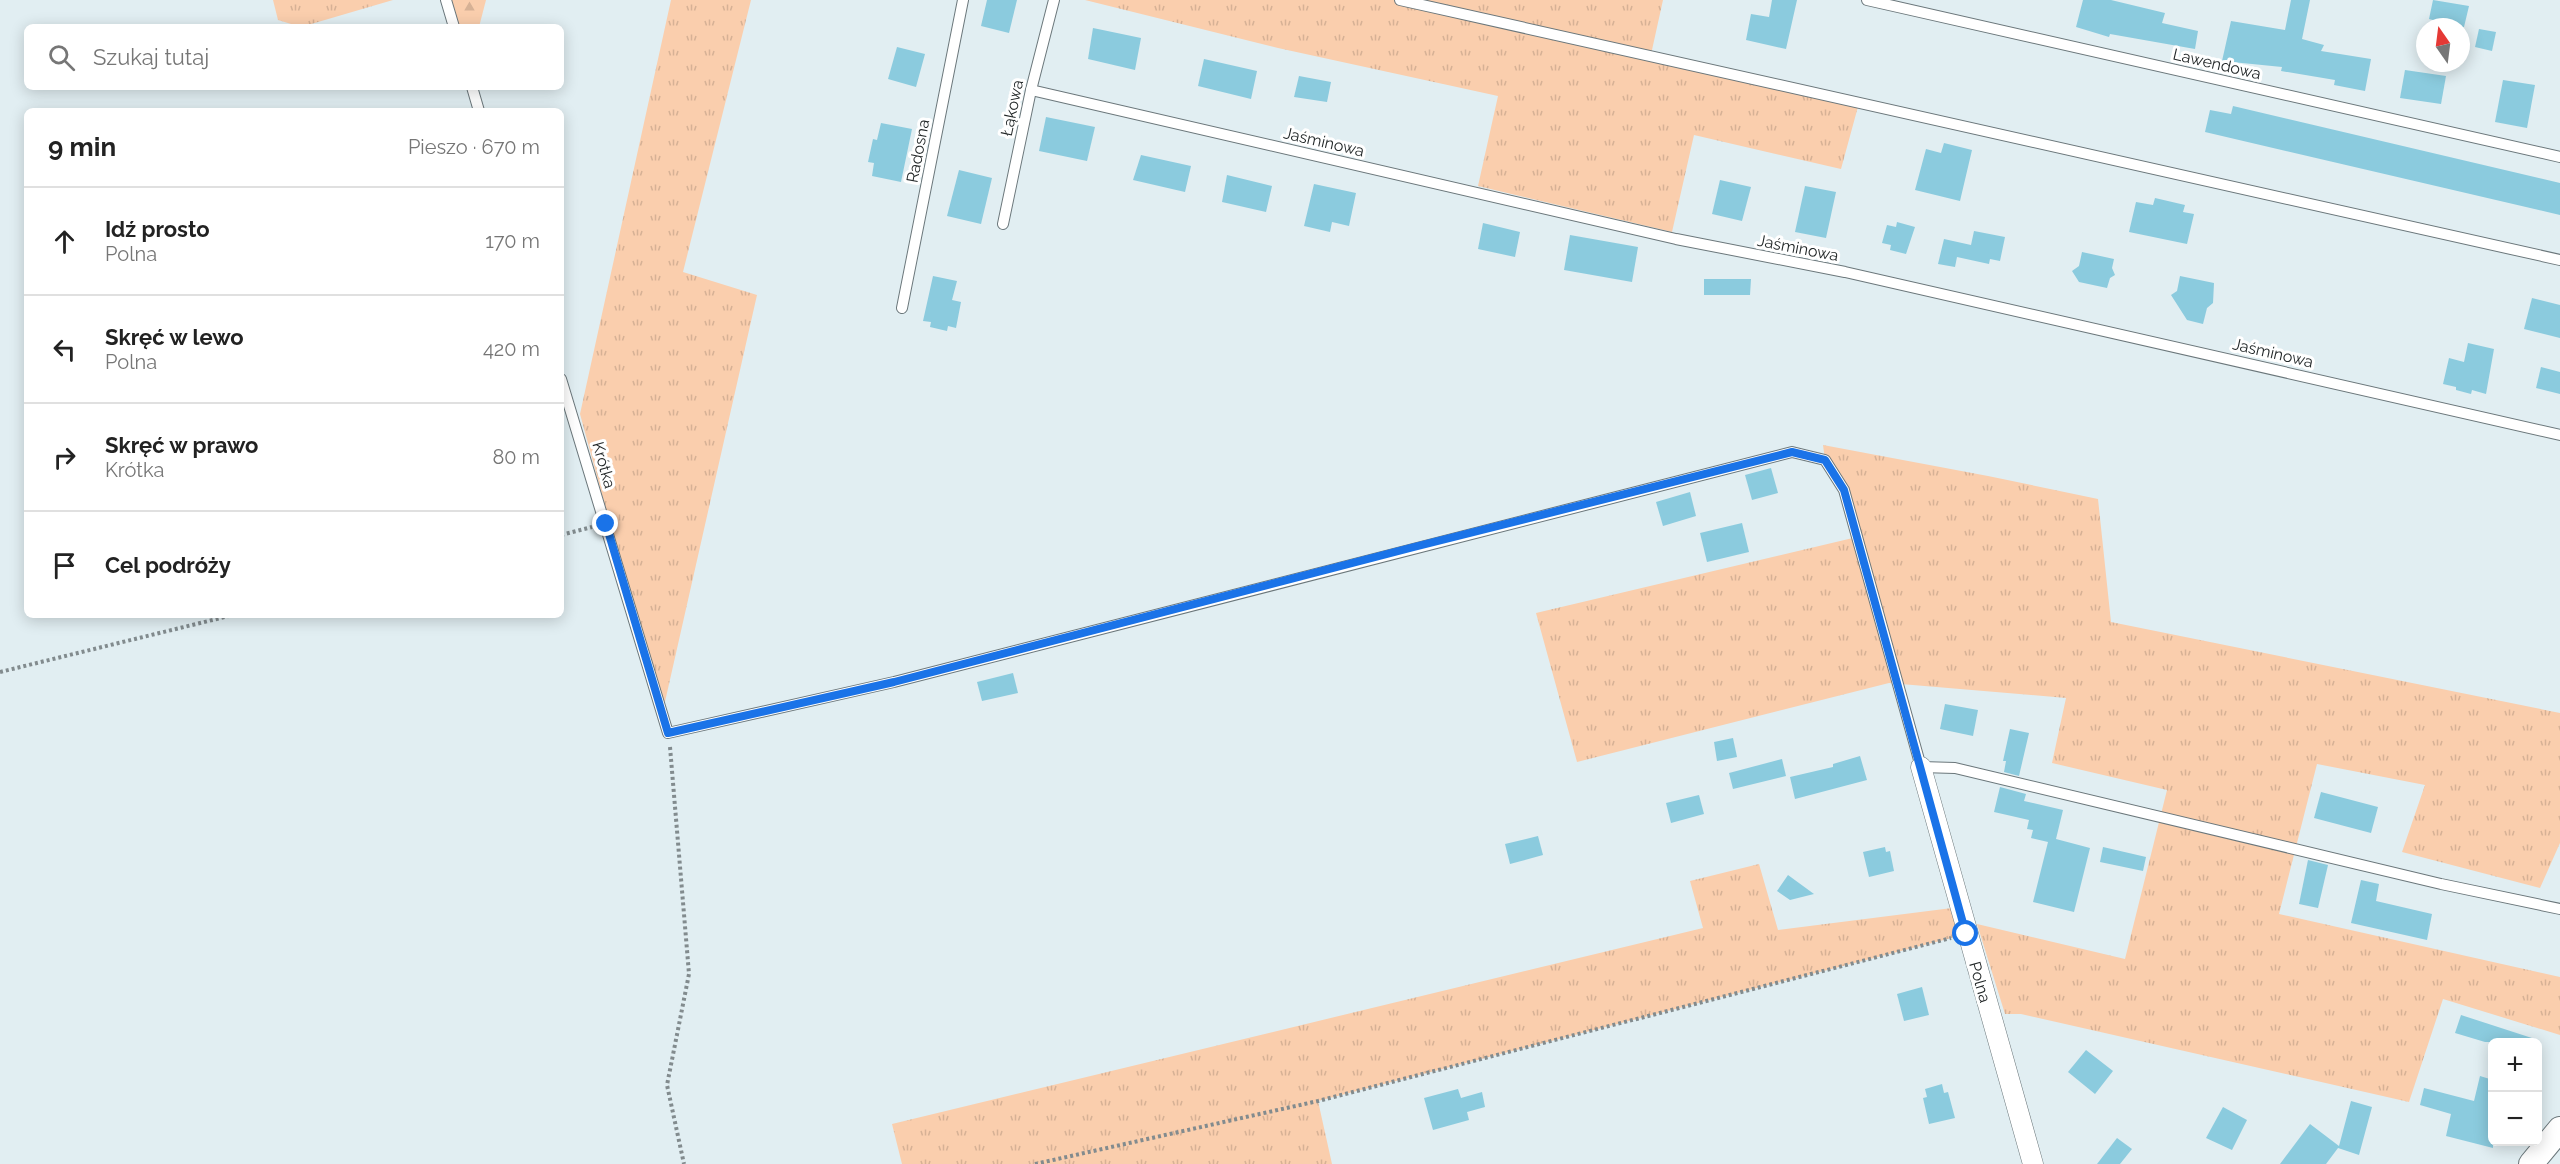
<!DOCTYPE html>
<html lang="pl">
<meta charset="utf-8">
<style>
:root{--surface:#fff;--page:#f2f2f2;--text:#222;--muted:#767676;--line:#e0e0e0}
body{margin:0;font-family:Raleway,sans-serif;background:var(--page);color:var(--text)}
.controls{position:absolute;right:18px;bottom:18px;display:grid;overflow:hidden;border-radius:9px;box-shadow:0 3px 15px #0003}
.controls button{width:54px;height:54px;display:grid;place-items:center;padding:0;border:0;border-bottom:2px solid var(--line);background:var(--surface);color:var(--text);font:30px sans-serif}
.compass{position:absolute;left:2416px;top:18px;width:54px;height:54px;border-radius:50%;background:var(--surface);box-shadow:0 3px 15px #0003;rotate:346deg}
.stop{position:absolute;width:18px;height:18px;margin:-14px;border:4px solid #1a73e8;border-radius:50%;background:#fff}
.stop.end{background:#1a73e8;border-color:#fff;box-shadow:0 2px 6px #0008}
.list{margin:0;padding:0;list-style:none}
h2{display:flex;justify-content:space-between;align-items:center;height:78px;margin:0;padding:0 24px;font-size:26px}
h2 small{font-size:20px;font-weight:400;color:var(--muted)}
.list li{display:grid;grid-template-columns:39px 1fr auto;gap:18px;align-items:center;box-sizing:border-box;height:108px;padding:0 24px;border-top:2px solid var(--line)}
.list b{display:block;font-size:22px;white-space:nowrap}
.list p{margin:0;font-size:20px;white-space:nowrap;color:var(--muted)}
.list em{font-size:20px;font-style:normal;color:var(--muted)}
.icon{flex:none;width:33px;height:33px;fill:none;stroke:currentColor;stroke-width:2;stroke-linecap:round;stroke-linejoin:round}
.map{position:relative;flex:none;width:2560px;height:1164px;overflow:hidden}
.search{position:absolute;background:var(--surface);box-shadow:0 3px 15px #0003;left:24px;top:24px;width:540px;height:66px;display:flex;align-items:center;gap:15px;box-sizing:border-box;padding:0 21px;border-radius:9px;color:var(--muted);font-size:22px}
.panel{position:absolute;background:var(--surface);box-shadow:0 3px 15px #0003;left:24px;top:108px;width:540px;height:510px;border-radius:9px}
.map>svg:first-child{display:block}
</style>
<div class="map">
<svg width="2560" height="1164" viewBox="0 0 2560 1164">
<defs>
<pattern id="grass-tufts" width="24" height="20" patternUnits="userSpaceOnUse" patternTransform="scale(1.5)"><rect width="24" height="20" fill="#facead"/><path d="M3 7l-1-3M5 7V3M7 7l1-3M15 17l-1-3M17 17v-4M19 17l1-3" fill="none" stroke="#d6b195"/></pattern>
<pattern id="forest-firs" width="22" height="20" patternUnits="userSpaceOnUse" patternTransform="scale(1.5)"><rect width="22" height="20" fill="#facead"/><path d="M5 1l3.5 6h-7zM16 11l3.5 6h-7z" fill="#d6b195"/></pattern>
</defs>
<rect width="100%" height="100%" fill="#e1eef2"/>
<g fill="url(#grass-tufts)">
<path d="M 273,0 L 393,0 L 301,27 L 278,20 Z"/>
<path d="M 671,0 L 751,0 L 683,272 L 757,295 L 662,715 L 580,414 Z"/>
<path d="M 1085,0 L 1663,0 L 1650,59 L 1859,103 L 1841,169 L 1694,135 L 1672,232 L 1478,186 L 1498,96 L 1278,48 Z"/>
<path d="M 1823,445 L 1988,476 L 2098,499 L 2111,622 L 2560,713 L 2560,843 L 2540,888 L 2402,852 L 2425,785 L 2317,764 L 2279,914 L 2560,977 L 2560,1035 L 2443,999 L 2409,1102 L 2021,1014 L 2005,1014 L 1977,924 L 2125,959 L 2167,790 L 2052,763 L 2066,698 L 1889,683 L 1577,762 L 1536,613 L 1857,537 L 1844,490 L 1825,460 Z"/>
<path d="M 1759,864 L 1778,930 L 1952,908 L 1967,934 L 1318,1101 L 1332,1164 L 902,1164 L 892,1124 L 1703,928 L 1690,881 Z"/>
</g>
<path fill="url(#forest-firs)" d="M 445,0 L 486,0 L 479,27 L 453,27 Z"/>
<g fill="#8bcbde">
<path d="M 987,0 L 1017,0 L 1009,33 L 981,26 Z"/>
<path d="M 1772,0 L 1797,0 L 1786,49 L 1746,40 L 1751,14 L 1769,17 Z"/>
<path d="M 2083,0 L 2111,0 L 2165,13 L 2162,23 L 2198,31 L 2195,49 L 2110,34 L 2109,37 L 2076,27 Z"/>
<path d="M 2291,0 L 2310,0 L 2302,39 L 2324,45 L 2321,51 L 2371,59 L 2365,91 L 2334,85 L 2335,80 L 2281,71 L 2282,67 L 2222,61 L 2231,21 L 2285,30 Z"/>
<path d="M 2433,0 L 2469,6 L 2464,27 L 2445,27 L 2445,23 L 2429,19 Z"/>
<path d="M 1093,28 L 1141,38 L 1135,70 L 1088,59 Z"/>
<path d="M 2479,29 L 2496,32 L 2492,51 L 2475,47 Z"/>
<path d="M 897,47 L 925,54 L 916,87 L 888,79 Z"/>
<path d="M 1204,59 L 1257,71 L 1251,99 L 1198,86 Z"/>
<path d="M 2405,70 L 2446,76 L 2441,104 L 2400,98 Z"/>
<path d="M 1299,76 L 1331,82 L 1327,102 L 1294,97 Z"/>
<path d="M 2503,80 L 2535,85 L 2527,128 L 2495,122 Z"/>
<path d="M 2233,106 L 2560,183 L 2560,215 L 2205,132 L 2210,110 L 2231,114 Z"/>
<path d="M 1046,117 L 1095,127 L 1087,161 L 1039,151 Z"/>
<path d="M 881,123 L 912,129 L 901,182 L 872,176 L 874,163 L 868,162 L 873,139 L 877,140 Z"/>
<path d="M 1944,143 L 1972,150 L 1960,201 L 1915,190 L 1926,149 L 1941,153 Z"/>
<path d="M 1141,155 L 1191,166 L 1185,192 L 1133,180 Z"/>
<path d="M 959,170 L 992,178 L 981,224 L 947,216 Z"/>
<path d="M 1227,175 L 1272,186 L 1266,212 L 1222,202 Z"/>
<path d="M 1720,180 L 1751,187 L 1742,221 L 1712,214 Z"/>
<path d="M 1314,184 L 1356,193 L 1349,226 L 1332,222 L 1330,232 L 1304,226 Z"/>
<path d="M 1805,186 L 1836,192 L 1826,238 L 1795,232 Z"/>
<path d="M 2155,198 L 2185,205 L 2183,212 L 2194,214 L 2187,244 L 2129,232 L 2136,202 L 2153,205 Z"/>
<path d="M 1897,222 L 1915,227 L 1906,254 L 1890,250 L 1891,245 L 1882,243 L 1887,225 L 1896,227 Z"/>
<path d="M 1483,223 L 1520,232 L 1515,257 L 1478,249 Z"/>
<path d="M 1974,231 L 2005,237 L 2000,261 L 1990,259 L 1989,264 L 1957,257 L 1955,267 L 1938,264 L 1944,239 L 1971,245 Z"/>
<path d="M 1570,235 L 1638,247 L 1632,282 L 1564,270 Z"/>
<path d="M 2082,252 L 2114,259 L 2112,268 L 2115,275 L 2110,278 L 2107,288 L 2079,282 L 2072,271 L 2079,266 Z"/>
<path d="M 933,276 L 957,281 L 952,300 L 961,302 L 956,328 L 948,326 L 947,331 L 930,327 L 931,322 L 923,321 Z"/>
<path d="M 2180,276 L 2214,283 L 2213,303 L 2207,308 L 2203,324 L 2187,320 L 2171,295 L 2177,291 Z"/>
<path d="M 1704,279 L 1751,279 L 1750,295 L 1704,295 Z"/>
<path d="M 2532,298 L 2560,305 L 2560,338 L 2524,329 Z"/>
<path d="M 2468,343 L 2494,349 L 2486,394 L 2472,390 L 2471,394 L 2456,390 L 2456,387 L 2443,384 L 2449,358 L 2464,362 Z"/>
<path d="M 2541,367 L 2560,372 L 2560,394 L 2536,388 Z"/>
<path d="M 1771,468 L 1778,493 L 1752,500 L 1745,475 Z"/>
<path d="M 1690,492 L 1696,516 L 1663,526 L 1656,502 Z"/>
<path d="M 1742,523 L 1749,552 L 1707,562 L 1700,533 Z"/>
<path d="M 1013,673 L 1018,693 L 982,701 L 977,682 Z"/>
<path d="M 1945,704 L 1978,710 L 1973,736 L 1940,729 Z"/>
<path d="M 2010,729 L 2029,733 L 2019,776 L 2004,772 L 2006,761 L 2003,761 Z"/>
<path d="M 1733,738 L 1737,757 L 1717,761 L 1714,742 Z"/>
<path d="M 1860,756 L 1867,780 L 1795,799 L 1790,777 L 1833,767 L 1833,764 Z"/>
<path d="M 1782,759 L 1786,776 L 1733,789 L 1729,773 Z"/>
<path d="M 2000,787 L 2026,794 L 2024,801 L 2063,810 L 2056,839 L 2090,848 L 2074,912 L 2033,902 L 2048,842 L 2031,838 L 2033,830 L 2027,829 L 2029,820 L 1994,812 Z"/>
<path d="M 2321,792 L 2378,807 L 2371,833 L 2314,818 Z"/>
<path d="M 1699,795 L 1704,814 L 1671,823 L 1666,803 Z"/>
<path d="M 1538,836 L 1543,855 L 1510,864 L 1505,844 Z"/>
<path d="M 1885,847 L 1886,852 L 1890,851 L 1894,871 L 1869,877 L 1863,852 Z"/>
<path d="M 2103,847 L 2146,857 L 2143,871 L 2100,862 Z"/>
<path d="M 2308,860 L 2328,865 L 2318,908 L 2299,904 Z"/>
<path d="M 1788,875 L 1814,894 L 1790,900 L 1777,891 Z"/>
<path d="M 2361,880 L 2379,884 L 2376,901 L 2432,914 L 2427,940 L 2351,923 Z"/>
<path d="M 1922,987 L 1929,1015 L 1904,1021 L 1897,994 Z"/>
<path d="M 2461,1015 L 2535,1039 L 2535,1042 L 2485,1042 L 2455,1033 Z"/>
<path d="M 2086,1050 L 2113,1071 L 2095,1094 L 2068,1072 Z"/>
<path d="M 2480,1076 L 2493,1080 L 2493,1148 L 2446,1136 L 2451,1114 L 2420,1105 L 2424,1088 L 2474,1101 Z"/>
<path d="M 1942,1084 L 1944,1093 L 1948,1092 L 1955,1118 L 1929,1124 L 1923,1098 L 1927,1097 L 1925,1089 Z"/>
<path d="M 1458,1089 L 1461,1098 L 1482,1092 L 1485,1107 L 1467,1112 L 1469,1120 L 1433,1130 L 1424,1098 Z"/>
<path d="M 2351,1101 L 2372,1107 L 2359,1155 L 2338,1148 L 2326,1164 L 2280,1164 L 2310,1124 L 2339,1146 Z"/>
<path d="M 2223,1107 L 2247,1120 L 2232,1150 L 2206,1138 Z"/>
<path d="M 2117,1138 L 2132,1149 L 2120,1164 L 2097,1164 Z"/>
</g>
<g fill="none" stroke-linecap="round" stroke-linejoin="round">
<defs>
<g id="service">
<path d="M 446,0 L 454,27"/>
<path d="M 1400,0 L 2560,260"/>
<path d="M 1867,0 L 2560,157"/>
<path d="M 472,87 L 479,111"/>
<path d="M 1031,90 L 1676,239 L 1845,272 L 2560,435"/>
<path d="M 1003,224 L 1031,90 L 1054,0"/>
<path d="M 902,308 L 963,0"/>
<path d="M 561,379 L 668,733 L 894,682 L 1792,452 L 1825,460 L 1844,490 L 1921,767 L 1955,768 L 2441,884 L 2560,909"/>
</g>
<path id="minor" d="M 1921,767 L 2033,1164"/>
<path id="tertiary" d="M 2531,1164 L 2560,1129"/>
</defs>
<use href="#service" stroke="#6b777b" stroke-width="12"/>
<use href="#minor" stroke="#6b777b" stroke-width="21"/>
<use href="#tertiary" stroke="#6b777b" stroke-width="26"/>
<g stroke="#828b8e" stroke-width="4" stroke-dasharray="3 3" stroke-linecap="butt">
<path d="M 561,535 L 592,527"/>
<path d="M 0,672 L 233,615"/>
<path d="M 670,747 L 689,974 L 667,1085 L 684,1164"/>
<path d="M 1035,1164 L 1318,1101 L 1951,938"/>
</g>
<use href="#service" stroke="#fff" stroke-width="10"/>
<use href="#minor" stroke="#fff" stroke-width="20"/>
<use href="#tertiary" stroke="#fff" stroke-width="24"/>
</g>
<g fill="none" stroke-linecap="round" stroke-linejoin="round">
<path stroke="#1a73e8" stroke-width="8" d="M 606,524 L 668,733 L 894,682 L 1414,547 L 1792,452 L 1825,460 L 1844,490 L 1966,934"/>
</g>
<g text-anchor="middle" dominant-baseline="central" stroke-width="6" stroke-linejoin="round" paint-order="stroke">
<g font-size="16" fill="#232829" stroke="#fff">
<text transform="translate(2217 64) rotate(13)">Lawendowa</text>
<text transform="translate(1012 108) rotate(-78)">Łąkowa</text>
<text transform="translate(1324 142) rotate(13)">Jaśminowa</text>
<text transform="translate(918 151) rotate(-79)">Radosna</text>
<text transform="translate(1798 248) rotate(11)">Jaśminowa</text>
<text transform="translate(2273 353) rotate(13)">Jaśminowa</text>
<text transform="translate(604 465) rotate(74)">Krótka</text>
<text transform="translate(1980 982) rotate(74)">Polna</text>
</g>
</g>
</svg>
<div class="controls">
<button>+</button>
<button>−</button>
</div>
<svg class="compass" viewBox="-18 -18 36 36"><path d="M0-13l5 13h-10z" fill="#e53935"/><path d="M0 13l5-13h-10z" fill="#767676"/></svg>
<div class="stop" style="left:1966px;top:934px"></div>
<div class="stop end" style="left:606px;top:524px"></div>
<div class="search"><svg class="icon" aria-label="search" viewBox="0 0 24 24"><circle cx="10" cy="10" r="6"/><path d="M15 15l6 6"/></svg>Szukaj tutaj</div>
<section class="panel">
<h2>9 min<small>Pieszo · 670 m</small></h2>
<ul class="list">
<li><svg class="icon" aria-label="ahead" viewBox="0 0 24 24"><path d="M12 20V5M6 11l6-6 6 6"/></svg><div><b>Idź prosto</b><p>Polna</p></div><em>170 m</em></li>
<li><svg class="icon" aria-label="left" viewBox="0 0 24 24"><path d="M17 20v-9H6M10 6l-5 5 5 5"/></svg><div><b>Skręć w lewo</b><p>Polna</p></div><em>420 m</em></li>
<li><svg class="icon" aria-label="right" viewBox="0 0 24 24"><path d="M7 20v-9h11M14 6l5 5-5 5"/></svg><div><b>Skręć w prawo</b><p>Krótka</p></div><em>80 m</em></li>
<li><svg class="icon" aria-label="arrive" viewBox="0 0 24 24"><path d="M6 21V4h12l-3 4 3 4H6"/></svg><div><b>Cel podróży</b></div></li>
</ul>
</section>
</div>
